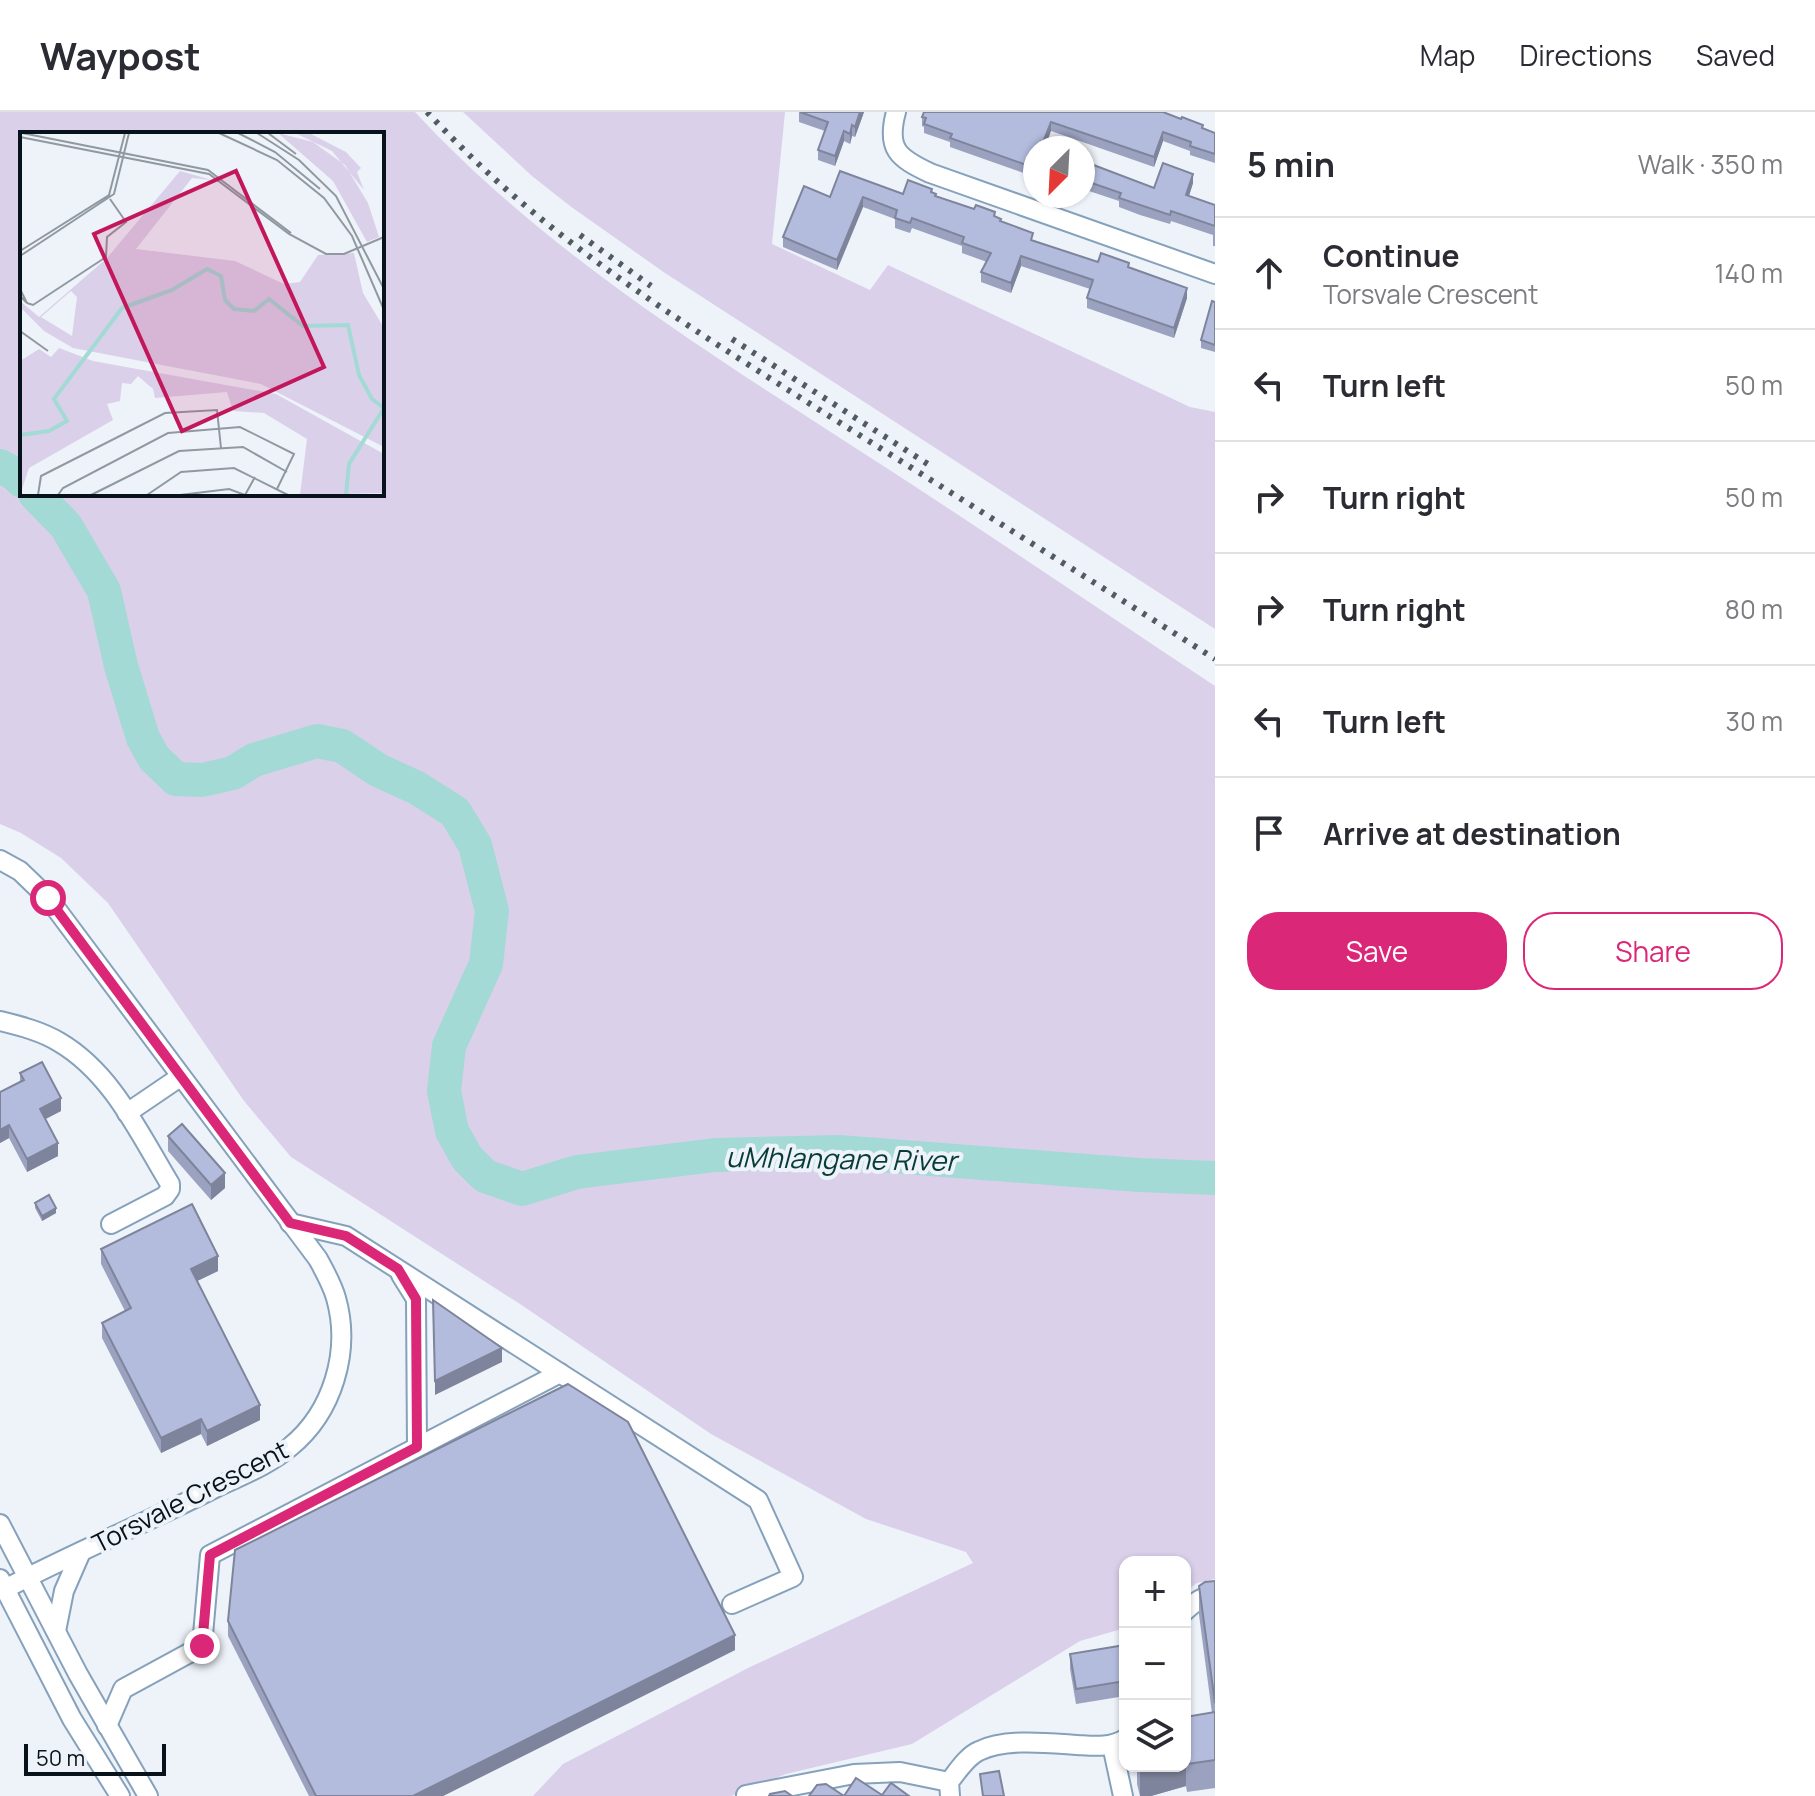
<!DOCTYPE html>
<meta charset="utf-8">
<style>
:root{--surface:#fff;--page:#f7f7f7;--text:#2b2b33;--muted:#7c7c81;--line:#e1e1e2;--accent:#db2777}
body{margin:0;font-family:Manrope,sans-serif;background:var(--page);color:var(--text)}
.controls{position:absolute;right:24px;bottom:24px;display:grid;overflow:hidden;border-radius:16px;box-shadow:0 2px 6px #0004}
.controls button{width:72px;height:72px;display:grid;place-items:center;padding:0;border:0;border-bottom:2px solid var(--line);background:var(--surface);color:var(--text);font:40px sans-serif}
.compass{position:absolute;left:1023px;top:24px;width:72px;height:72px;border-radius:50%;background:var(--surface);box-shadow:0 2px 6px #0004;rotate:204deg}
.scale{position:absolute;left:24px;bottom:20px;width:142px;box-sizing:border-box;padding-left:8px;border:4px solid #08121b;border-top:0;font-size:22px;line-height:28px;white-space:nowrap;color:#08121b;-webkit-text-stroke:6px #edf3f9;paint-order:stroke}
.stop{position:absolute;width:24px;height:24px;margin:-18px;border:6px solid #db2777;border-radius:50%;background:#fff}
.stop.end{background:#db2777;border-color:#fff;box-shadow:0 2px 8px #0008}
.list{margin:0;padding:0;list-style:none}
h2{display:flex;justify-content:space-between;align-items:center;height:104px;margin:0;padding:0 32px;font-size:34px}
h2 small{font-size:26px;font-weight:400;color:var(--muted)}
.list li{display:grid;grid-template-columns:52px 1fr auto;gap:24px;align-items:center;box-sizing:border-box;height:112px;padding:0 32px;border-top:2px solid var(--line)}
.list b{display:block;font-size:30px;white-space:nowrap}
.list p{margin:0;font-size:26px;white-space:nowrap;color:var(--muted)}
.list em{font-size:26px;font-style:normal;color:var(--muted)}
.actions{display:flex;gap:16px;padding:24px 32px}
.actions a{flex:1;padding:18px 0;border:2px solid var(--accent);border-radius:32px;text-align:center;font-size:28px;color:var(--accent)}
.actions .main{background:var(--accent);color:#fff}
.icon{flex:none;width:44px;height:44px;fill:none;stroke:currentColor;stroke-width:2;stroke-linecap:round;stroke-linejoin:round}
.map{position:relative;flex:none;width:1215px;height:1684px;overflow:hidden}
header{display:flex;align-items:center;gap:48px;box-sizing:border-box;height:112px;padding:0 40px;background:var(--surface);border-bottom:2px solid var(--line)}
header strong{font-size:38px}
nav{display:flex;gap:44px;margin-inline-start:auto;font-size:28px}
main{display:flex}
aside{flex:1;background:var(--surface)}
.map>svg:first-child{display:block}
</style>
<header>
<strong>Waypost</strong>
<nav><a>Map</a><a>Directions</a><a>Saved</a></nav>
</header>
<main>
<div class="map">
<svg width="1215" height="1684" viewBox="0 0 1215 1684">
<rect width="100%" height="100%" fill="#edf3f9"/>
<g fill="#dbd0ea" fill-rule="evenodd">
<path d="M 0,0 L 415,0 C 542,137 701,236 857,337 C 977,414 1096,495 1215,574 L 1215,1467 L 1197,1471 L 1185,1480 L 1185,1450 L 1125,1450 L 1125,1516 L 1080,1529 L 912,1632 L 786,1662 L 731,1684 L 533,1684 L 563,1652 L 750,1555 L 973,1451 L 966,1440 L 866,1407 L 711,1322 L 523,1194 L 291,1045 L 244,989 L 108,791 L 61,746 L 21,721 L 0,712 ZM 22,22 L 382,22 L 382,382 L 22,382 Z"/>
<path d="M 463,0 L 785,0 L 772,132 L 870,178 L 888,153 L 1190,295 L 1215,300 L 1215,517 L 665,161 L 570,94 L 532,64 Z"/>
</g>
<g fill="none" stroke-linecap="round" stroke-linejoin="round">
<g stroke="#a3dad5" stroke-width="34">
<path d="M 0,354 L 15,362 L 22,369"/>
<path d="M 35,382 L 66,414 L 104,479 L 121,554 L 143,626 L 154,646 L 176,667 L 202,668 L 233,661 L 254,648 L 317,629 L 342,634 L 378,658 L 417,676 L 455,700 L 475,733 L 492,799 L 486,852 L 449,934 L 444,979 L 452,1019 L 467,1046 L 485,1064 L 522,1077 L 577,1060 L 715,1043 L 839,1040 L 1139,1063 L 1215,1066"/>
</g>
<defs>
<g id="minor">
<path d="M 896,0 C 886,37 898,46 930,61 L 1215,162"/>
<path d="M 0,748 L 20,759 L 48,786 L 318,1147 C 325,1160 332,1172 336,1186 C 351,1239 333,1300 290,1335 C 269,1353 240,1364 215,1376 C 146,1411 73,1441 5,1477"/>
<path d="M 0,909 C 20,914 41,919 59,930 C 112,961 139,1021 170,1072 L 170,1077 L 165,1084 L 111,1112"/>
<path d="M 127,1001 L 180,965"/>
<path d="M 290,1111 L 346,1124 L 758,1388 L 793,1465 L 732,1492"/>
<path d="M 401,1163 L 416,1187 L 417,1335"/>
<path d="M 0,1412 L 78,1562 L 148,1684"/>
<path d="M 0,1467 L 72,1607 L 120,1684"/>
<path d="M 1185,1499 C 1193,1491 1204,1484 1215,1482"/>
<path d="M 56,1519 L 64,1479 L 81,1440"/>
<path d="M 107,1614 L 123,1577 L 202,1534 L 210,1443 L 560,1261"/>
<path d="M 1112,1633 L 1123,1684"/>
<path d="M 746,1683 L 854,1662 L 900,1660 L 949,1670"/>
<path d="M 950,1684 L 949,1670 C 957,1660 967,1644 979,1639 C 1005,1626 1048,1631 1077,1633 C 1095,1634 1109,1636 1125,1627"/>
</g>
</defs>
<use href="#minor" stroke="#85a1bb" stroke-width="22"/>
<use href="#minor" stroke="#fff" stroke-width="18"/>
<g stroke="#525a62" stroke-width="6" stroke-dasharray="4 8" stroke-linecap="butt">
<path d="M 427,0 C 459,34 492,66 528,96 C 620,173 724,237 826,302 C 956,384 1086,465 1215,547"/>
<path d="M 580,123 L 651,174"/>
<path d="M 732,227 L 934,356"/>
</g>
</g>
<g fill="#9ba2bf">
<path d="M 799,0 L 864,0 L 855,25 L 852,24 L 850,32 L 844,29 L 835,54 L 818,48 L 818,38 L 825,19 L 799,10 Z"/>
<path d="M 922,5 L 1203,17 L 1215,21 L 1215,51 L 1190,43 L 1190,39 L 1163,29 L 1154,55 L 1051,19 L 1035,36 L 1035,65 L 950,35 L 950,30 L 924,21 L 924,15 L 922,14 Z"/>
<path d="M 1083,49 L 1154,76 L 1193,71 L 1189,84 L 1215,93 L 1215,134 L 1213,134 L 1213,123 L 1171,109 L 1170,112 L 1140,103 L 1119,95 L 1119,89 L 1083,77 Z"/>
<path d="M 932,80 L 936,84 L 995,105 L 1001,110 L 1033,129 L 1098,150 L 1129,155 L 1187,186 L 1174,226 L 1087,196 L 1087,186 L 1090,177 L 1021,154 L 1011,181 L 981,170 L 981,160 L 987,150 L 962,141 L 962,134 L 912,116 L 910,121 L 895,116 L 895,107 L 863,95 L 837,158 L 783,135 L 783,125 L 830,85 Z"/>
<path d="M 1215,190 L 1215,240 L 1201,236 L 1201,228 Z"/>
<path d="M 20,961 L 61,999 L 45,1007 L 58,1044 L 27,1060 L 9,1026 L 0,1031 L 0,980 L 20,970 Z"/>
<path d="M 168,1024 L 225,1076 L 211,1088 L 168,1039 Z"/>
<path d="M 35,1091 L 56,1101 L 42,1109 L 35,1096 Z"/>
<path d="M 101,1137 L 218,1159 L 197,1169 L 260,1308 L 207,1334 L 201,1322 L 161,1341 L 102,1226 L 102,1211 L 125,1199 L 101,1152 Z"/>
<path d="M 1215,1469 L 1215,1676 L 1187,1680 L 1186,1674 L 1151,1684 L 1140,1684 L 1137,1672 L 1137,1654 L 1185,1654 L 1185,1605 L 1212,1601 L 1199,1503 L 1199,1474 Z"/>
<path d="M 228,1509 L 735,1538 L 443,1684 L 309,1684 L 228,1524 Z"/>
<path d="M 1125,1533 L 1125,1584 L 1076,1592 L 1070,1557 L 1070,1542 Z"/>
</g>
<g fill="#7e849b">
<path d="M 860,0 L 864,0 L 855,25 L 855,15 Z"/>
<path d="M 1051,10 L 1051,19 L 1045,36 L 1042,33 Z"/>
<path d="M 852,13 L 852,24 L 850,32 L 850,22 Z"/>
<path d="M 844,19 L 844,29 L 835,54 L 835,44 Z"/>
<path d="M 1163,20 L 1163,29 L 1154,55 L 1154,45 Z"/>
<path d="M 1193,62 L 1193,71 L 1186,93 L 1186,83 Z"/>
<path d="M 863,85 L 863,95 L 837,158 L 837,148 Z"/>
<path d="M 1021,144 L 1021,154 L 1011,181 L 1011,171 Z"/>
<path d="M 1187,176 L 1187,186 L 1174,226 L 1174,216 Z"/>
<path d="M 61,986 L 61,999 L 40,1010 L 40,997 Z"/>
<path d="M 9,1013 L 9,1026 L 0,1031 L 0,1018 Z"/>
<path d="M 58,1031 L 58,1044 L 27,1060 L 27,1047 Z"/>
<path d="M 225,1061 L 225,1076 L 211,1088 L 211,1073 Z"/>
<path d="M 56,1096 L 56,1101 L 42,1109 L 42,1104 Z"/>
<path d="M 218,1144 L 218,1159 L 191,1172 L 191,1157 Z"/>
<path d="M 502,1236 L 502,1250 L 435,1283 L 435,1269 Z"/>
<path d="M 260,1293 L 260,1308 L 207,1334 L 207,1319 Z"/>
<path d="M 201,1307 L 201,1322 L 161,1341 L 161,1326 Z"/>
<path d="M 735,1523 L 735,1538 L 443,1684 L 413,1684 Z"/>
<path d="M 1185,1646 L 1186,1646 L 1186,1674 L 1151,1684 L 1140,1684 L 1140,1659 L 1157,1654 L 1185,1654 Z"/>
</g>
<g fill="#b4bcde" stroke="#7e849b" stroke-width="2">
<path d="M 800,0 L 860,0 L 855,15 L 852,13 L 850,22 L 844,19 L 835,44 L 818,38 L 828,10 Z"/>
<path d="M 924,0 L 1163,0 L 1181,7 L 1182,5 L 1203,13 L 1202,16 L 1215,21 L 1215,42 L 1190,34 L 1191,30 L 1163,20 L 1154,45 L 1051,10 L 1042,33 L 1050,36 L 1035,36 L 1035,56 L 950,26 L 952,22 L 924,12 L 926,6 L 922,5 Z"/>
<path d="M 1083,49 L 1154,76 L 1163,51 L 1193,62 L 1186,83 L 1215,93 L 1215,114 L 1171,99 L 1170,103 L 1119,86 L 1121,81 L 1083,68 Z"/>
<path d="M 840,59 L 903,82 L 908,68 L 932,77 L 931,80 L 936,82 L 935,84 L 974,97 L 976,93 L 995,100 L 994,104 L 1001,107 L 1000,109 L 1033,121 L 1031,128 L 1098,150 L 1101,141 L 1129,151 L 1128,155 L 1187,176 L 1174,216 L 1087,186 L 1093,168 L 1021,144 L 1011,171 L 981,160 L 991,141 L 962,131 L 964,125 L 912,106 L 910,111 L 895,106 L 897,98 L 863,85 L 837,148 L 783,125 L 804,74 L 830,85 Z"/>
<path d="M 1212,189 L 1215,190 L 1215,233 L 1201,228 Z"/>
<path d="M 42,950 L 61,986 L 40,997 L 58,1031 L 27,1047 L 9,1013 L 0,1018 L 0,980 L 24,968 L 20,961 Z"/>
<path d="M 182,1012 L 225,1061 L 211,1073 L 168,1024 Z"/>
<path d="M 49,1083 L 56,1096 L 42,1104 L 35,1091 Z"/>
<path d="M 192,1092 L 218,1144 L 191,1157 L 260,1293 L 207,1319 L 201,1307 L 161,1326 L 102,1211 L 131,1196 L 101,1137 Z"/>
<path d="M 433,1188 L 502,1236 L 435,1269 Z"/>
<path d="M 568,1272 L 628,1310 L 735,1523 L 413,1684 L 316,1684 L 228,1509 L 235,1438 Z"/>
<path d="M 1215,1469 L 1215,1591 L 1199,1474 L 1205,1470 Z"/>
<path d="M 1125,1533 L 1125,1569 L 1076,1577 L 1070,1542 Z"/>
<path d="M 1215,1600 L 1215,1648 L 1187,1652 L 1186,1646 L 1185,1646 L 1185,1605 Z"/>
<path d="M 1139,1654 L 1157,1654 L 1140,1659 Z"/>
<path d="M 999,1659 L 1004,1684 L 983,1684 L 980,1662 Z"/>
<path d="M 856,1666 L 882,1683 L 891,1671 L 909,1684 L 809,1684 L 817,1673 L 826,1672 L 844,1684 Z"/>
<path d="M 785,1679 L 792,1684 L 769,1684 L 770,1682 Z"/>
</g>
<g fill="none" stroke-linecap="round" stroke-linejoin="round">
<path stroke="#db2777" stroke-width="10" d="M 48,786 L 290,1111 L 346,1124 L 398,1157 L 416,1187 L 417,1335 L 210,1443 L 202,1534"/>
</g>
<g text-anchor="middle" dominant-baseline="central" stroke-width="8" stroke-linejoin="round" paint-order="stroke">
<g font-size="26" fill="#08121b" stroke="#edf3f9">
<text transform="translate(190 1384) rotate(-27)">Torsvale Crescent</text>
</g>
<g font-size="28" font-style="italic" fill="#073c39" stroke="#edf3f9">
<text transform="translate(841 1046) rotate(1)">uMhlangane River</text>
</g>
</g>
<g transform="translate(20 20)">
<rect width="364" height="364" fill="#edf3f9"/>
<path d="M 258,1 L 293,10 L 325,33 L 348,71 L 359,105 L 347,110 L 313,49 ZM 275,1 L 289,1 L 326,20 L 341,36 L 337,40 L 344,58 L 312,19 ZM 160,39 L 192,48 L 172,46 L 116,117 L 215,129 L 264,152 L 280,150 L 298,123 L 334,121 L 343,161 L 364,196 L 364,315 L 241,252 L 53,216 L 24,199 L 0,175 L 0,169 L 19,185 L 87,126 ZM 51,159 L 57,165 L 52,204 L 21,185 ZM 39,216 L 73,229 L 256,262 L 364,322 L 364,361 L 280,363 L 287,307 L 244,281 L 213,279 L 207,260 L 135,266 L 133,257 L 118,244 L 111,252 L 102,251 L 100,269 L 87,272 L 93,288 L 9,336 L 0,363 L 0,229 L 19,217 L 31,225 Z" fill="#dbd0ea" fill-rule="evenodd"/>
<path fill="none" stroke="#a3dad5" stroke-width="4" d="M 0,303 L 29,299 L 47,289 L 34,267 L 102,176 L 152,158 L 187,137 L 201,144 L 205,168 L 214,177 L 234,179 L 249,167 L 283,194 L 328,193 L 339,243 L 352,267 L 364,276M 326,363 L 329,332 L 364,276"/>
<path fill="none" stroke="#9199a0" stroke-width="2" d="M 2,1 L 188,38 L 271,101M 199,1 L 257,28 L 304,66 L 332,104 L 364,178M 218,1 L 255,20 L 300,57M 237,1 L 279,28 L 316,64 L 364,157M 248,1 L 276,22M 0,5 L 189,42 L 269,102 L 306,122 L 324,122 L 364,105M 0,119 L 89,63 L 105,1M 0,124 L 94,62 L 109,1M 0,157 L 7,171 L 0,164M 7,171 L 13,173 L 86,125 L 87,105 L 106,90 L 90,67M 0,199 L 28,219M 18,363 L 21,344 L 145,281 L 197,278 L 201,316M 38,363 L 43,356 L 148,301 L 220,295 L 274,322 L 257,357M 71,363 L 159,319 L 223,315 L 267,340M 127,363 L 161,340 L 214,336 L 268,363M 160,363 L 209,357 L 225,363 L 235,345"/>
<path fill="#c2185b" fill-opacity="0.15" stroke="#c2185b" stroke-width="4" d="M 216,39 L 304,235 L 162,299 L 74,102 Z"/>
<rect width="364" height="364" fill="none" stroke="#08121b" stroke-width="4"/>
</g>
</svg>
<div class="controls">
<button>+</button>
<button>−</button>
<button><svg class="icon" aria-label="layers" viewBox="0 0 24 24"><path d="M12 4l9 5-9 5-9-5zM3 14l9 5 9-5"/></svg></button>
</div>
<svg class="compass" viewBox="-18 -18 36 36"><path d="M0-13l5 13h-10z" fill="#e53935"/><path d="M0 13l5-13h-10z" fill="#7c7c81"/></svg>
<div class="scale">50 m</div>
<div class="stop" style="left:48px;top:786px"></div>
<div class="stop end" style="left:202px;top:1534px"></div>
</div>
<aside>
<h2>5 min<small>Walk · 350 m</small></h2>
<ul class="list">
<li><svg class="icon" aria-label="ahead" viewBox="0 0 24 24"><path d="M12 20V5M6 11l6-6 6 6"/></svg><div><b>Continue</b><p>Torsvale Crescent</p></div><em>140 m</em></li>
<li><svg class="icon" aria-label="left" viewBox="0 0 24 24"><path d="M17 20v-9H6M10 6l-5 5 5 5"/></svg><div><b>Turn left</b></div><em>50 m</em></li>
<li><svg class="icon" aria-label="right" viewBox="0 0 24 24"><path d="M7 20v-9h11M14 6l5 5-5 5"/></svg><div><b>Turn right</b></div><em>50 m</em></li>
<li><svg class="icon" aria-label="right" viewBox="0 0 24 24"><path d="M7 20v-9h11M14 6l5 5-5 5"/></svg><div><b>Turn right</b></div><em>80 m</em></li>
<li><svg class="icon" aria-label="left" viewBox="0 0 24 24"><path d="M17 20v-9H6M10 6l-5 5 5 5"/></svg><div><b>Turn left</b></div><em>30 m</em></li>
<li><svg class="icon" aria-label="arrive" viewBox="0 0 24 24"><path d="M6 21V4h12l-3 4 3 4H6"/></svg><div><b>Arrive at destination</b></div></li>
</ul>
<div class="actions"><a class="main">Save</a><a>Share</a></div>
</aside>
</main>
